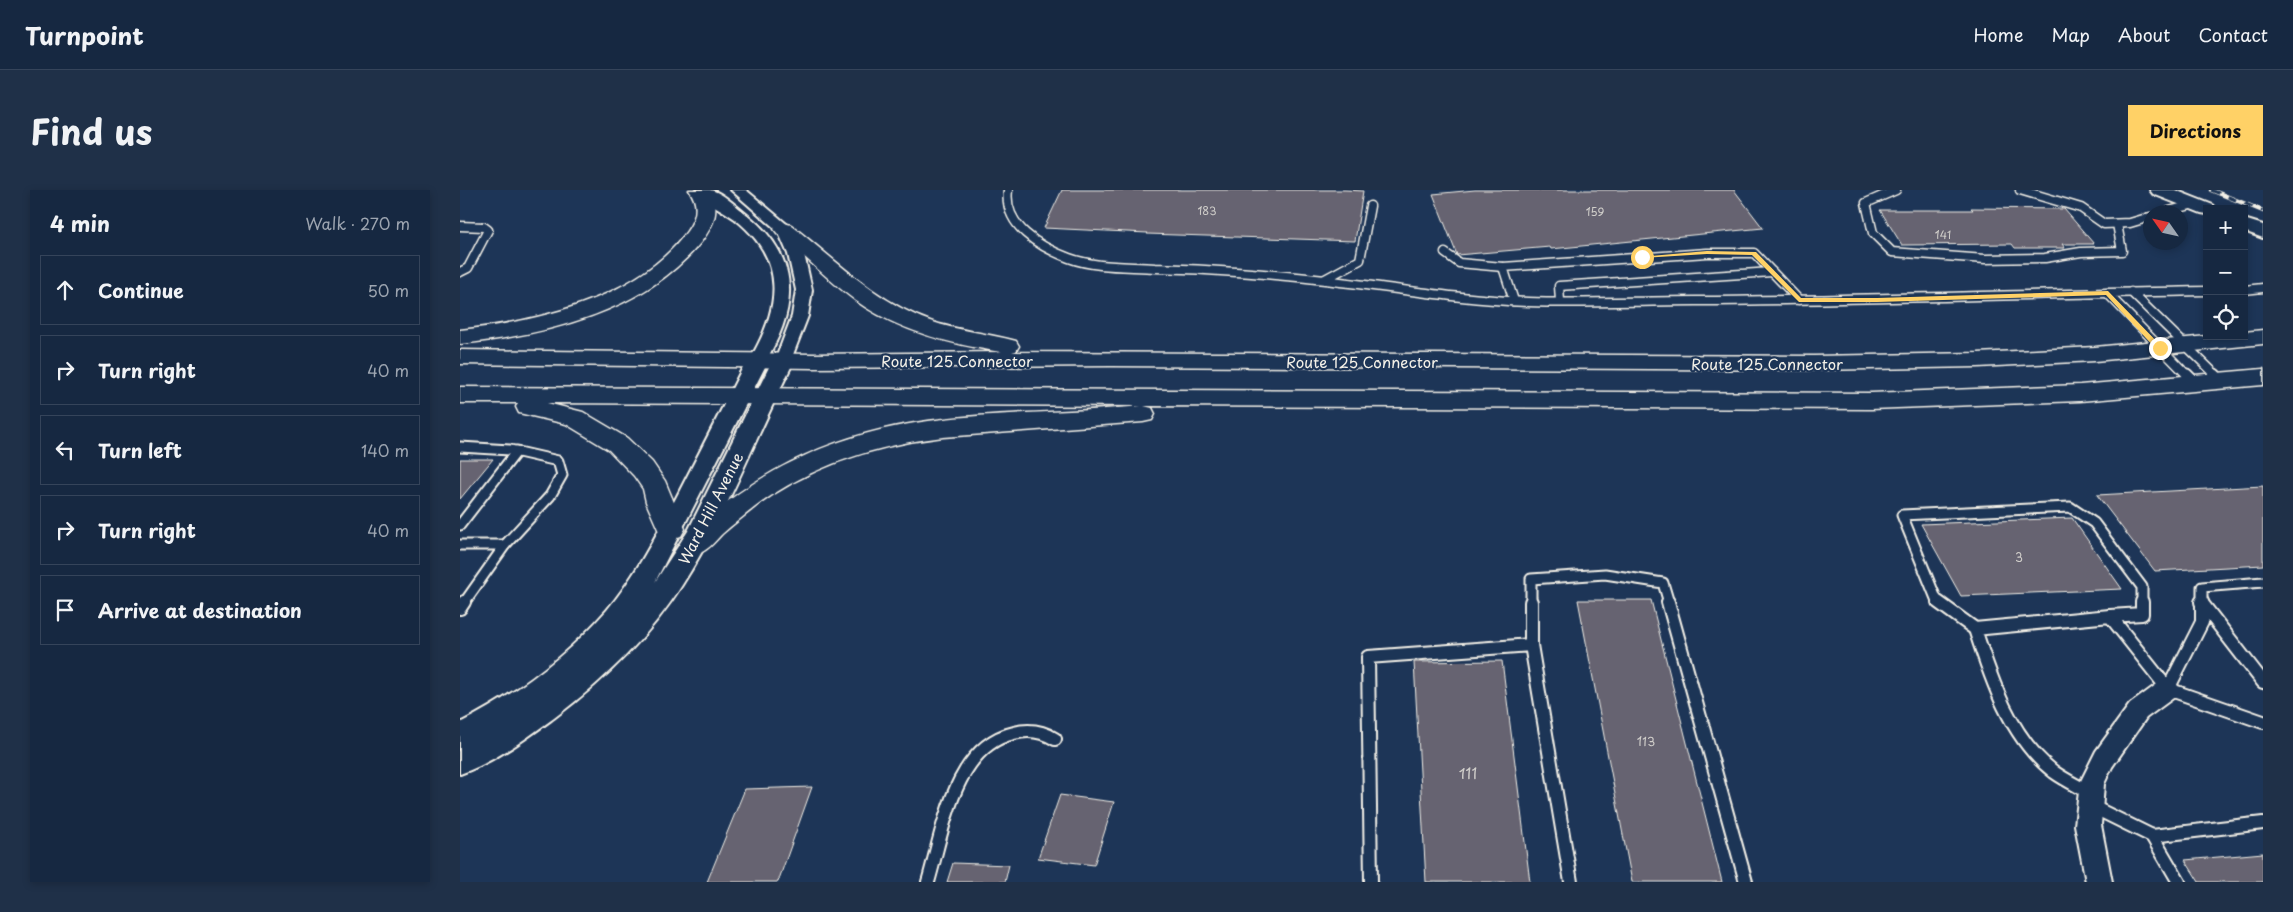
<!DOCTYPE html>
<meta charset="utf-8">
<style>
:root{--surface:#162841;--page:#1f3048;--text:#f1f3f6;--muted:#9ea6b1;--line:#35445a;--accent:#ffd166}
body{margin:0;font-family:"Playpen Sans",sans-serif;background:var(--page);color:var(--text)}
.controls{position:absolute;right:15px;top:15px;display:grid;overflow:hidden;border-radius:0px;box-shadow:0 2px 8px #0003}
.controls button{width:45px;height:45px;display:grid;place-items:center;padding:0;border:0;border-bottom:1px solid var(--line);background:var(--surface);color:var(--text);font:25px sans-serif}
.compass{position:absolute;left:1683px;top:15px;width:45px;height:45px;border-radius:50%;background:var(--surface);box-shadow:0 2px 8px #0003;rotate:304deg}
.stop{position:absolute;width:15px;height:15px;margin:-11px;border:4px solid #ffd166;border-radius:50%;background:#fff}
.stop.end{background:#ffd166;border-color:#fff;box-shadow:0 1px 5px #0008}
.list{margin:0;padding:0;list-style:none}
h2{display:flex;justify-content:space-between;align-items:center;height:65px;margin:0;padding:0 20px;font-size:21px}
h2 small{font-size:16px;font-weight:400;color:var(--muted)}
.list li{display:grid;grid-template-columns:32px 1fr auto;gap:15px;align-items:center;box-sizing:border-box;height:70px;margin:0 10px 10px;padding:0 10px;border:1px solid var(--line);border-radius:0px}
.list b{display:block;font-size:19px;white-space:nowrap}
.list em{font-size:16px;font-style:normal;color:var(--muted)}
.icon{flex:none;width:28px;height:28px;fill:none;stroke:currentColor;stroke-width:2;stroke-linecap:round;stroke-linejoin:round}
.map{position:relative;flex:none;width:1803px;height:692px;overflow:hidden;border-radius:0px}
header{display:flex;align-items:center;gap:30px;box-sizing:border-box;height:70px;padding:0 25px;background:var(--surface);border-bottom:1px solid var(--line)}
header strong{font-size:24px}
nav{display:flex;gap:28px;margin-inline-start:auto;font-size:18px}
.intro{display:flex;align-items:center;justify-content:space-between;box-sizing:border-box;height:120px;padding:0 30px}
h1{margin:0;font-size:35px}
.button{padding:12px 22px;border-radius:0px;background:var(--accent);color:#111;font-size:18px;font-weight:700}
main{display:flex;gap:30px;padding:0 30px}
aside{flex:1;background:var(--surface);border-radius:0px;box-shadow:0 2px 8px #0003}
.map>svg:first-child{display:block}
</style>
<header>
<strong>Turnpoint</strong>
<nav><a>Home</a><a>Map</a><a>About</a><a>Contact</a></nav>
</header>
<div class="intro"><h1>Find us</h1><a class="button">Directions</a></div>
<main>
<aside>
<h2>4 min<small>Walk · 270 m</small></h2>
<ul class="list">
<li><svg class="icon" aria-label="ahead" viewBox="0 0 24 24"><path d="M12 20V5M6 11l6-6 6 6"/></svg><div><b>Continue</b></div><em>50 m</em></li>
<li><svg class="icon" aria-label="right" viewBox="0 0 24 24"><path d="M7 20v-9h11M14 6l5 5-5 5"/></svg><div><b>Turn right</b></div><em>40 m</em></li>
<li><svg class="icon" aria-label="left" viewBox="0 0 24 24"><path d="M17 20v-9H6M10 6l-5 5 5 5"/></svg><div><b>Turn left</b></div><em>140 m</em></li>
<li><svg class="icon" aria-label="right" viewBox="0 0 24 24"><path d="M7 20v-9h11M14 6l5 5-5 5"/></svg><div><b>Turn right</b></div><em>40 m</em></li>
<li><svg class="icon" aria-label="arrive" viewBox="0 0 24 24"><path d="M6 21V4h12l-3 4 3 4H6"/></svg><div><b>Arrive at destination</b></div></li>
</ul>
</aside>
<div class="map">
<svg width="1803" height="692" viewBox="0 0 1803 692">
<rect width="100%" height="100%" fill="#1d3557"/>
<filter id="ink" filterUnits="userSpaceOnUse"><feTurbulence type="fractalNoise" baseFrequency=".02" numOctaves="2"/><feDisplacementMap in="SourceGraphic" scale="10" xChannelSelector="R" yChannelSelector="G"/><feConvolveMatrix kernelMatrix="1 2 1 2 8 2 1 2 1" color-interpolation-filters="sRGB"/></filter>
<g filter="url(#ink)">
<g fill="#666371" stroke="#f4f1e8">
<path d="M 602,0 L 885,0 L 903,1 L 895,51 L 687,44 L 688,43 L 584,38 Z"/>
<path d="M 1015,0 L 1274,0 L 1303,38 L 1091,59 L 1090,57 L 997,65 L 973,4 Z"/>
<path d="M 1511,18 L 1604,19 L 1634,54 L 1602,54 L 1605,58 L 1555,58 L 1552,54 L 1442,55 L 1420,20 L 1513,20 Z"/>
<path d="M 0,269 L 33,269 L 0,309 Z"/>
<path d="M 1803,296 L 1803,375 L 1695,381 L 1637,305 Z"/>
<path d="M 1612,328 L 1662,399 L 1501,406 L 1461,334 Z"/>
<path d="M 1118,410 L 1191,410 L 1262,692 L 1172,692 Z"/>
<path d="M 1042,471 L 1070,692 L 966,692 L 954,472 Z"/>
<path d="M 352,597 L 318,692 L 247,692 L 285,599 Z"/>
<path d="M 600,605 L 654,612 L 634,675 L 578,668 Z"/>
<path d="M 1803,663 L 1803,692 L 1739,692 L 1725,670 Z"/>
<path d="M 493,673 L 549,675 L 545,692 L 487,692 Z"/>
</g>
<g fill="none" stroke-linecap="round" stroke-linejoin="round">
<defs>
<g id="service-far2">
<path d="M 548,0 C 543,36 580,57 609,68 C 636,78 667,76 695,78 C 739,79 782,82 826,86 C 907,93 987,109 1068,112 C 1124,114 1180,111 1236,111 C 1406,110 1577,104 1747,101"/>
<path d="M 1436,0 L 1406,13 L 1413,43 L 1432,62 L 1525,69 L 1585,68 L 1621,62 L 1662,61 L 1657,34"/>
<path d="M 1560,0 L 1621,18 L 1644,34 L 1670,33 L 1690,27"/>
<path d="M 1706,22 L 1734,14"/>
<path d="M 0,36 L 24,37 L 28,40 L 8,78 L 0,82"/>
<path d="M 985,63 L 999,73 L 1043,77"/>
<path d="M 865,89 L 900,70 L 910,16"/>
<path d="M 1784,100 L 1803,98"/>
<path d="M 1671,102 L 1757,186"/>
<path d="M 1647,103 L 1728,186"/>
<path d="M 1054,111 L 1043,77 L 1247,63 L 1294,63 L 1339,110"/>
<path d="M 1100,111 L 1099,96 L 1312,82"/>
</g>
<g id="service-far1">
<path d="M 1727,184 L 1737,194"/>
<path d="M 1755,184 L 1762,191"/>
<path d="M 0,257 L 50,260 L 98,271 L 102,285 L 90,306 L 45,355 L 4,413"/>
<path d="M 0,335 L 57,261"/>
<path d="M 0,355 L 45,355"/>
<path d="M 1071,413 L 1071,389 L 1145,384 L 1203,393 L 1209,413"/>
<path d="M 1480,413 L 1477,411 L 1442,325 L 1610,317 L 1634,333 L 1682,397 L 1682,413"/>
<path d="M 1742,413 L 1742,397 L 1803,392"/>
</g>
<g id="service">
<path d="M 1071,412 L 1071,455"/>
<path d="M 1208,412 L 1286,692"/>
<path d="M 1478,412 L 1515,439"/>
<path d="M 1741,412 L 1803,492"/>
<path d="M 0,418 L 4,412"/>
<path d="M 1650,426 L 1682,424 L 1682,412"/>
<path d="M 1708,499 L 1742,432 L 1742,412"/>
<path d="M 1630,603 C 1618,596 1605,590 1594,582 C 1550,548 1531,489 1515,439 L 1650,426 L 1708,499 L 1803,532"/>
<path d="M 1631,616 L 1692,646 L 1719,692"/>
<path d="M 1692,646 L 1803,633"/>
<path d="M 468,692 C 483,641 494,556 554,543 C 569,539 582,541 595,549"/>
<path d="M 911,692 L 908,467 L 1071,455 L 1111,692"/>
</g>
<g id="minor">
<path d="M 235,0 C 240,0 246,0 250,0 C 262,2 276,16 285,23 C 342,67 339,119 303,175 L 291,175 L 289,171 C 320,119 328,71 275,29 C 263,20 244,12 235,0 Z"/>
<path d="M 271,0 L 286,0 L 329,36 L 344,64 L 352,100 L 348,126 L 329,175 L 317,175 L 315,171 L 332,126 L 336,100 L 328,64 L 318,41 Z"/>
<path d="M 1708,489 L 1716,492 L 1719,499 L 1716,506 L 1686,528 L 1652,577 L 1644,594 L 1641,635 L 1652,692 L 1626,692 L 1615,635 L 1620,593 L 1636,561 L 1670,514 L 1700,492 Z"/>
</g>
<g id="tertiary">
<path d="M 1690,0 L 1715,0 L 1753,15 L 1756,19 L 1747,19 L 1747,24 L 1741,23 L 1693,4 Z"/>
<path d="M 1784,29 L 1803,35 L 1803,48 L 1784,41 Z"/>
<path d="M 297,164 L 304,166 L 308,171 L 195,392 L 228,341 L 312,171 L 316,166 L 323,164 L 330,166 L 334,171 C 296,245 267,325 222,395 C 189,447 143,491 94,528 C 65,549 34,572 0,584 L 0,533 C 55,505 107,466 147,420 C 175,387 195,347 215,310 C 239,263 263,217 286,171 L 290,166 Z"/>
</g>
<g id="trunk">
<path d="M 229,0 L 249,0 C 262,19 253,36 241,52 C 185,122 85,145 0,154 L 0,140 C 75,132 172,110 222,48 C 234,33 242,18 229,0 Z"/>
<path d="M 324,33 L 331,35 C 376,70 415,111 470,131 C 498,141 527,143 556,151 L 559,156 L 556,161 L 552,162 L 1354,166 L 1518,163 L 1635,157 L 1747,146 L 1784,146 L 1784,142 L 1803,140 L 1803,154 L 1635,171 L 1518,177 L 1354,180 L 651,176 L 353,178 L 0,174 L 0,160 L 353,164 L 542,162 C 495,155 446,143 405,117 C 373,96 347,67 317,43 L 314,39 L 317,35 Z"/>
<path d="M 1803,179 L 1803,195 L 1620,211 L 1411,219 L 684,216 L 692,218 L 695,224 L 692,230 L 683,232 L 483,247 C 416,255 349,276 295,317 C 284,326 273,334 262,344 C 256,350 250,358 242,362 C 236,365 231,364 224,361 L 220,354 L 224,347 C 293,285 363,248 455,233 C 529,221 606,224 681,216 L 87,213 L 123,222 L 167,248 L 192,272 L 205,291 L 225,339 L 221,346 L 211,349 L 201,346 L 186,312 L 183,299 L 174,286 L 149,260 L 106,234 L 59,223 L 56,217 L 58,213 L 0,213 L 0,197 L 1411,203 L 1620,195 Z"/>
</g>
</defs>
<use href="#service-far2" stroke="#f4f1e8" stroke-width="11"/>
<use href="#service-far1" stroke="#f4f1e8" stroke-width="13"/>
<use href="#service" stroke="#f4f1e8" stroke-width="16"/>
<use href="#minor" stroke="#f4f1e8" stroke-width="4"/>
<use href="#tertiary" stroke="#f4f1e8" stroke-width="4"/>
<use href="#trunk" stroke="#f4f1e8" stroke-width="3"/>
<use href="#service-far2" stroke="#1d3557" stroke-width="8"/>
<use href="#service-far1" stroke="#1d3557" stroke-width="9"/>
<use href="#service" stroke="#1d3557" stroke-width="12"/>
<use href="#minor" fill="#1d3557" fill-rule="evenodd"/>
<use href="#tertiary" fill="#1d3557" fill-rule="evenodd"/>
<use href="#trunk" fill="#1d3557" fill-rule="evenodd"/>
<defs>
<path id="rail" d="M 1751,0 L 1803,21"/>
</defs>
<use href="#rail" stroke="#f4f1e8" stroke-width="4.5"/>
<use href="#rail" stroke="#1d3557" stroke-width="3" stroke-dasharray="9" stroke-linecap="butt"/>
</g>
</g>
<path fill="#ffd166" d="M 1247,61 L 1296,62 L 1341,108 L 1417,108 L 1648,101 L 1703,158 L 1697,160 L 1646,105 L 1417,112 L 1339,112 L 1292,65 L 1247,64 L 1182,68 L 1179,67 Z"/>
<g text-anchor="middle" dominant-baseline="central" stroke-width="4.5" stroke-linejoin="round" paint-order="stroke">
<g font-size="11" fill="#d0ceca">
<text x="747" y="20">183</text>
<text x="1135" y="21">159</text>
<text x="1483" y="44">141</text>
</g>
<g font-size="12" fill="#d0ceca">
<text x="1559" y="367">3</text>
<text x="1186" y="551">113</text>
</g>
<g font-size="15" fill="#f4f1e8" stroke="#1d3557">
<text x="497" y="170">Route 125 Connector</text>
<text x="902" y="171">Route 125 Connector</text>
<text x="1307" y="173">Route 125 Connector</text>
<text transform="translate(250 318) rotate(-63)">Ward Hill Avenue</text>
</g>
<g font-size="15" fill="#d0ceca">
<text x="1008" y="582">111</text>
</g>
</g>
</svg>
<div class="controls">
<button>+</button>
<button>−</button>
<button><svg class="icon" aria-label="locate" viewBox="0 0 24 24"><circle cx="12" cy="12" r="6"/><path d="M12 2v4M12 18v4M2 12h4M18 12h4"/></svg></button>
</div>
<svg class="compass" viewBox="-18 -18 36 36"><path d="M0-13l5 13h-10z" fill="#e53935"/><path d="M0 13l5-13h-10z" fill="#9ea6b1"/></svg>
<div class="stop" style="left:1182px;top:67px"></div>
<div class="stop end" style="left:1700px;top:158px"></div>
</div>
</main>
